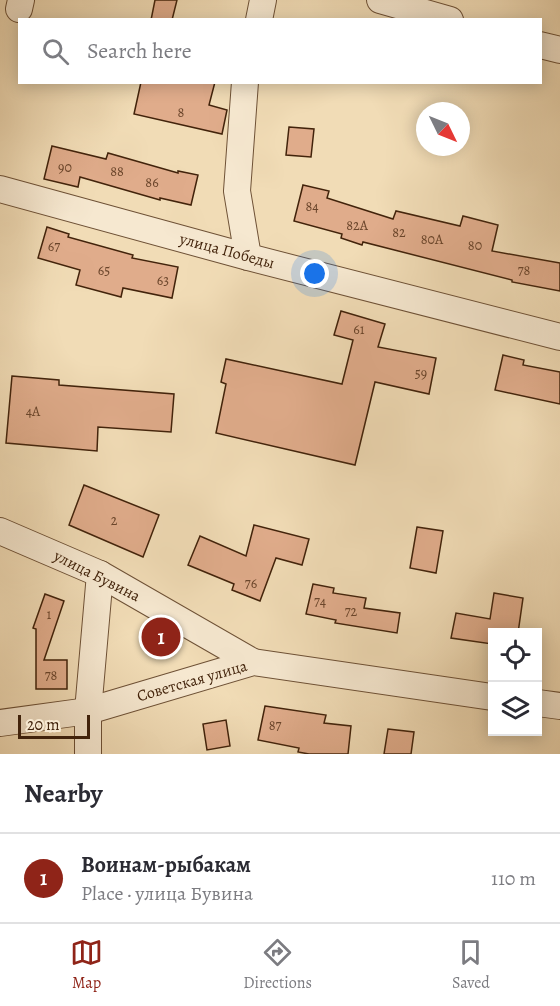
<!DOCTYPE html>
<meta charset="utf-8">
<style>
:root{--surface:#fff;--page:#f2f2f3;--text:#2b2b33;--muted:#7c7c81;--line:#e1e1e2;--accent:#8f2418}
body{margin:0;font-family:Alegreya,serif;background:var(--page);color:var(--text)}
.controls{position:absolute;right:18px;bottom:18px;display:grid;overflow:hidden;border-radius:0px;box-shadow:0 3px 15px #0003}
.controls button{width:54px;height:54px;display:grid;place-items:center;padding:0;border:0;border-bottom:2px solid var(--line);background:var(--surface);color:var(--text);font:30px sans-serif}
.compass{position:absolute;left:416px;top:102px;width:54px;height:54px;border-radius:50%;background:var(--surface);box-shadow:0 3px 15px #0003;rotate:133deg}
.scale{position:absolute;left:18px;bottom:15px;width:72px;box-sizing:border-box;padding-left:6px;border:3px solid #42230b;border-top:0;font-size:16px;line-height:21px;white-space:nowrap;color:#42230b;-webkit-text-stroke:4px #f6e8d0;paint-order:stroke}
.you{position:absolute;left:315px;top:274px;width:21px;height:21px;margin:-15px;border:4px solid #fff;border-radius:50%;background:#1a73e8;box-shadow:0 0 0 9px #1a73e833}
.badge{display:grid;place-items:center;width:39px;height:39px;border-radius:50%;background:var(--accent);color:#fff;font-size:20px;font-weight:700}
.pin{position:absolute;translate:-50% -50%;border:3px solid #fff;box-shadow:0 2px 6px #0006}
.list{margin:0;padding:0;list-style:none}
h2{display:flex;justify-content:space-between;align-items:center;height:78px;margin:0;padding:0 24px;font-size:26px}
h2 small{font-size:20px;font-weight:400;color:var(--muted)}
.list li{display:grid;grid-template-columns:39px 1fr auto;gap:18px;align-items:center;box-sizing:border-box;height:90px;padding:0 24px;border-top:2px solid var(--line)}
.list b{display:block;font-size:22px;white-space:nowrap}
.list p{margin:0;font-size:20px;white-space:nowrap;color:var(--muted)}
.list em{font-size:20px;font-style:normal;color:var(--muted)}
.icon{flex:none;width:33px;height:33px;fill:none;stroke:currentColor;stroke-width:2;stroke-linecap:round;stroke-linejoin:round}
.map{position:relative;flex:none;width:560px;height:754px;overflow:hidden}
.search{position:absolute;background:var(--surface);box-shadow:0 3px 15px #0003;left:18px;right:18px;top:18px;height:66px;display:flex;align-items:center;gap:15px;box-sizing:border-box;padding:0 21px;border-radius:0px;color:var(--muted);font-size:22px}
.sheet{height:168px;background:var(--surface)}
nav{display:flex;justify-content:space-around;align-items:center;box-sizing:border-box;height:84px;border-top:2px solid var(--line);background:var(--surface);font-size:16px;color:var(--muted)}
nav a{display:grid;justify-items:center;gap:3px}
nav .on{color:var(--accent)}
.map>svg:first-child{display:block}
</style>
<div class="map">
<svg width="560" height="754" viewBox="0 0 560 754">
<rect width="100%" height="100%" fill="#f1dcb6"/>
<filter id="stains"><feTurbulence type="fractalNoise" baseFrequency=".00333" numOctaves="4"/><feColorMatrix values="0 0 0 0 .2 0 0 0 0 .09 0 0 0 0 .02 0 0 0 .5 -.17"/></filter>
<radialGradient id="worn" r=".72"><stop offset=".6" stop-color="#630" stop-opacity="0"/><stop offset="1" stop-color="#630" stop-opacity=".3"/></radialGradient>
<g fill="#e0ac8b" stroke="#42230b" stroke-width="1.5">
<path d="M 155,0 L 177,0 L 172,20 L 151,20 Z"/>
<path d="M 141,82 L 215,82 L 209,105 L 227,110 L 222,134 L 134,114 Z"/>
<path d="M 289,127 L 314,129 L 311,157 L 286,155 Z"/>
<path d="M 52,146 L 106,159 L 108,153 L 178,173 L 178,171 L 198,175 L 191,205 L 160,198 L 160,200 L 80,177 L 78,187 L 44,179 Z"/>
<path d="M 303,185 L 329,191 L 327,198 L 393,219 L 396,211 L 460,226 L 463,216 L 498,225 L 492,251 L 560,263 L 560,291 L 512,282 L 512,280 L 363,242 L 362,245 L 341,238 L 342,234 L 294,221 Z"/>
<path d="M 47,227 L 69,234 L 68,237 L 133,255 L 132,258 L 178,267 L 172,298 L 123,288 L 121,297 L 76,285 L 80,270 L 38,258 Z"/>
<path d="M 341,311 L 385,324 L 378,347 L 436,358 L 429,394 L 375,382 L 355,465 L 216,433 L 226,384 L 221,382 L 226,359 L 342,384 L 353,340 L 334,335 Z"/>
<path d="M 503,355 L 524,360 L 523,365 L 560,372 L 560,404 L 495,390 Z"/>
<path d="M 12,376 L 59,380 L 59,385 L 174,394 L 171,432 L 98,427 L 97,451 L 6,443 Z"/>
<path d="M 84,485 L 159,515 L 143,557 L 69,525 Z"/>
<path d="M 254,525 L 309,539 L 302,565 L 276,558 L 260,601 L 232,590 L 234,584 L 188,565 L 200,536 L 246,556 Z"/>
<path d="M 417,527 L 443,531 L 436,573 L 410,568 Z"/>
<path d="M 313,584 L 334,588 L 333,593 L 366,598 L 364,608 L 400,613 L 397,633 L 335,623 L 336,620 L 306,614 Z"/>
<path d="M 494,593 L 523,598 L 518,633 L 492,633 L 492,644 L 451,638 L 456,613 L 490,619 Z"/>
<path d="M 45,594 L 64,601 L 44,660 L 67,660 L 67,689 L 36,689 L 36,629 L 33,628 Z"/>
<path d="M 265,706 L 326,715 L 324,723 L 351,726 L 348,754 L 309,754 L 298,752 L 299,748 L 258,740 Z"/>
<path d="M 226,720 L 230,746 L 207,750 L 203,724 Z"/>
<path d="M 388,729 L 414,732 L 411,754 L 384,754 Z"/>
</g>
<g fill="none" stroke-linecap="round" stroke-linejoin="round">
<defs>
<g id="street">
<path d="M 380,0 L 450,20"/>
<path d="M 19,9 L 21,0"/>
<path d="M 259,20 L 263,0"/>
<path d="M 540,45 L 560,50"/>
<path d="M 245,82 L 237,191 L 248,257"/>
<path d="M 0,189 L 248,257 L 560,337"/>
<path d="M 0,531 L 100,574 L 253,662"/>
<path d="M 538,703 L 560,706"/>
<path d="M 0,723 L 88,711 L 253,662 L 492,697"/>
<path d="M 88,754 L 88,711 L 100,574"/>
</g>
</defs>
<use href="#street" stroke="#6e5136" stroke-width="28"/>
<use href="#street" stroke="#f6e8d0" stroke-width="26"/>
</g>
<g text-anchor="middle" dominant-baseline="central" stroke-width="6" stroke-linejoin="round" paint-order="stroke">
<g font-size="14" fill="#6a452b">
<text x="181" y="112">8</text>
<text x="65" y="167">90</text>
<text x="117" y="171">88</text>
<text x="152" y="182">86</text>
<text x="312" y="206">84</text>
<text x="357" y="225">82А</text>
<text x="399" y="232">82</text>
<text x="432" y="239">80А</text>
<text x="475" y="245">80</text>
<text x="54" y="246">67</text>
<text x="104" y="270">65</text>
<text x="524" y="270">78</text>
<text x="163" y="280">63</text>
<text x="359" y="329">61</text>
<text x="421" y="373">59</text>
<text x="33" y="411">4А</text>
<text x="114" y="520">2</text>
<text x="251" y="583">76</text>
<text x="320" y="601">74</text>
<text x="351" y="611">72</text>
<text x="49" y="614">1</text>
<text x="51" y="675">78</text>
<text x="275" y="725">87</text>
</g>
<g font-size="16" fill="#42230b" stroke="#f6e8d0">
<text transform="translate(227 251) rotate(15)">улица Победы</text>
<text transform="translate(97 576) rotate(27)">улица Бувина</text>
<text transform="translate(192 681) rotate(-16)">Советская улица</text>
</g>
</g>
<rect width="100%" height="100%" filter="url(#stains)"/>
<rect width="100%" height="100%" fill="url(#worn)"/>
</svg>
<div class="controls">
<button><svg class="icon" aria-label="locate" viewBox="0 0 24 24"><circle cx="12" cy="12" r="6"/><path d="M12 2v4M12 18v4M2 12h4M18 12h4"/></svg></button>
<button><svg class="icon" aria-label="layers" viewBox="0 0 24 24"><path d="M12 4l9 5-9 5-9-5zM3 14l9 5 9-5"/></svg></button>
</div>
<svg class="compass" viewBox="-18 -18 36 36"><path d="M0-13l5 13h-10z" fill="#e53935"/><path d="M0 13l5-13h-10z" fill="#7c7c81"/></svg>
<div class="scale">20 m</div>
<div class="you"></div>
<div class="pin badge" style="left:161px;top:637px">1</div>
<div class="search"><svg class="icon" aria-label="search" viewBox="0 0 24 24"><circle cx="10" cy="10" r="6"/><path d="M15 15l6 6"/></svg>Search here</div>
</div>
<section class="sheet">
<h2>Nearby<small></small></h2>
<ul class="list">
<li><span class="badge">1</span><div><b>Воинам-рыбакам</b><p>Place · улица Бувина</p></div><em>110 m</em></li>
</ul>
</section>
<nav>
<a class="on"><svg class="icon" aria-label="map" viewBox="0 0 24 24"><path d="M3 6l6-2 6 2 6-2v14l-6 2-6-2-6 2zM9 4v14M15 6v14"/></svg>Map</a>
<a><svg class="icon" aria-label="directions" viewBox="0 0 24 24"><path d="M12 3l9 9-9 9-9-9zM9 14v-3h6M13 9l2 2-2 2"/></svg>Directions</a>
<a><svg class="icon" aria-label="saved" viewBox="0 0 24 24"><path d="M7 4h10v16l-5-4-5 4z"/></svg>Saved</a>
</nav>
